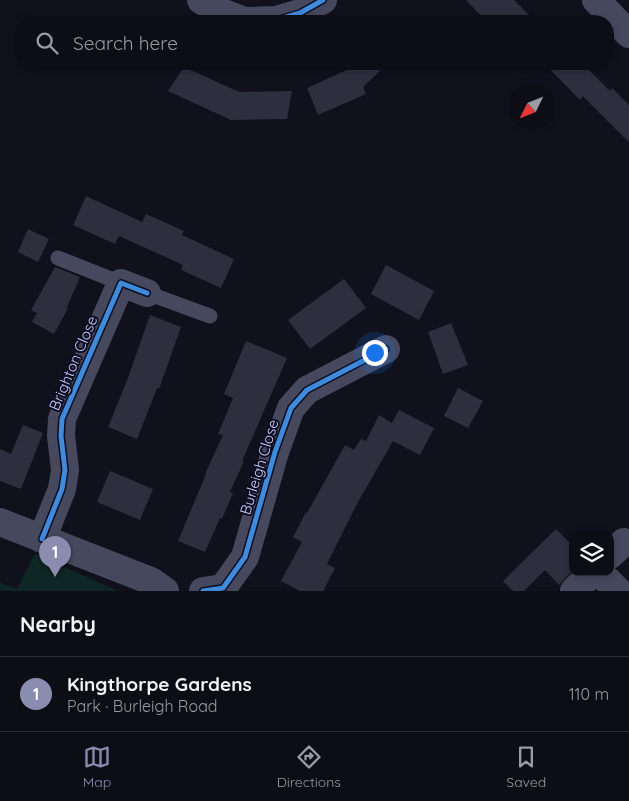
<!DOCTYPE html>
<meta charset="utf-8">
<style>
:root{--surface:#0c0d15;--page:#15161e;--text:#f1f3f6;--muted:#9a9ca0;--line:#2c2d34;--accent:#8a8cb0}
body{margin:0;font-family:Quicksand,sans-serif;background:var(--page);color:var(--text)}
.controls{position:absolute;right:15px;bottom:15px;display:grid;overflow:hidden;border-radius:10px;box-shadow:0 2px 8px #0003}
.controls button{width:45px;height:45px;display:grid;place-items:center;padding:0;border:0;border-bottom:1px solid var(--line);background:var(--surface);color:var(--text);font:25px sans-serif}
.compass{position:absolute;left:509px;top:85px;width:45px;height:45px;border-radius:50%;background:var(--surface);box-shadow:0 2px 8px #0003;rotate:227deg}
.you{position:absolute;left:374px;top:352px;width:18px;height:18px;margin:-12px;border:4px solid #fff;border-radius:50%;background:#1a73e8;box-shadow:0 0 0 8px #1a73e833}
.badge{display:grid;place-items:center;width:32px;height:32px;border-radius:50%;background:var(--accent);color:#fff;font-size:16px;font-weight:700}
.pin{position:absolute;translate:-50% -41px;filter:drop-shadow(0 1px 2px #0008)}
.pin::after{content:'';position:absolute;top:26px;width:18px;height:15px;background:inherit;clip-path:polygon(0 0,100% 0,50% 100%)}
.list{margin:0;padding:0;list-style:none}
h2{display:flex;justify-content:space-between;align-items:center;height:65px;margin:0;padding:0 20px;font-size:21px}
h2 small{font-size:16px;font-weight:400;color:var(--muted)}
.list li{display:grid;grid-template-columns:32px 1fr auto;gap:15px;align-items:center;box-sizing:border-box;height:75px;padding:0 20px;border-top:1px solid var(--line)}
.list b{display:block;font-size:19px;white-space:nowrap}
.list p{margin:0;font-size:16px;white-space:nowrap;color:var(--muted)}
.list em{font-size:16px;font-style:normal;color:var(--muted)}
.icon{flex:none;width:28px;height:28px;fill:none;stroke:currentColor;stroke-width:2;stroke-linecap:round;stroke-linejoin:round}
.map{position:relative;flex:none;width:629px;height:591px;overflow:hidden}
.search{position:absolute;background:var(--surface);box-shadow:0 2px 8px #0003;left:15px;right:15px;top:15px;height:55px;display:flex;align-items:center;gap:12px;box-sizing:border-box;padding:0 18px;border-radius:20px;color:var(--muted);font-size:19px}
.sheet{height:140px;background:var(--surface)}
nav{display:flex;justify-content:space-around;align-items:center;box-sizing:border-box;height:70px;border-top:1px solid var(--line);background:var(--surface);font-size:14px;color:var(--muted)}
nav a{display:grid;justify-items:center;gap:2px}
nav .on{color:var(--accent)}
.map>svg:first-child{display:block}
</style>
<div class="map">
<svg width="629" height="591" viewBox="0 0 629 591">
<rect width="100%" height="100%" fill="#10111c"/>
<path fill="#0f2724" d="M 35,554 L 118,591 L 0,591 L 0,583 L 17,589 Z"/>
<g fill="#2e2f3e">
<path d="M 466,0 L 514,0 L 535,21 L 486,21 Z"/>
<path d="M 360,64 L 387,64 L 363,87 L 366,94 L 318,115 L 307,88 Z"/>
<path d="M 545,64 L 583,64 L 610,91 L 612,88 L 629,105 L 629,142 L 583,96 L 580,100 Z"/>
<path d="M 184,67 L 239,92 L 292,91 L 287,119 L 231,120 L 168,91 Z"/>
<path d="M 86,196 L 142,222 L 146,214 L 184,231 L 182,235 L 234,259 L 221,288 L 181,270 L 183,265 L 119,236 L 115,244 L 73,225 Z"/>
<path d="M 28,229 L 49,239 L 38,262 L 18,252 Z"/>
<path d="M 386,265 L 434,291 L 419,320 L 371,294 Z"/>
<path d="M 55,267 L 80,277 L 67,307 L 68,308 L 54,334 L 32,322 L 37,313 L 31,310 Z"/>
<path d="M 344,279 L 366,308 L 310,349 L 288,320 Z"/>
<path d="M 150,315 L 181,327 L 159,389 L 157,388 L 137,439 L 108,427 L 128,378 Z"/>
<path d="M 451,323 L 468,365 L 443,374 L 428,332 Z"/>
<path d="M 246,341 L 287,358 L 242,461 L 244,461 L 230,492 L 233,493 L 222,519 L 220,518 L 205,552 L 178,541 L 206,474 L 205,474 L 223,435 L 218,434 L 233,398 L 224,394 Z"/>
<path d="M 458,388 L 483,401 L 468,428 L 444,416 Z"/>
<path d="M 399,410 L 434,428 L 420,455 L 393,441 L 357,504 L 327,564 L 335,568 L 323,591 L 300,591 L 281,581 L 302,542 L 293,537 L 306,512 L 307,513 L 345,445 L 354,450 L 361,439 L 366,441 L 379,415 L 392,423 Z"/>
<path d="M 23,425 L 43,433 L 21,489 L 0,481 L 0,449 L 11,454 Z"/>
<path d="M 110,471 L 153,489 L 140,520 L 97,502 Z"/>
<path d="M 556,529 L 573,546 L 573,570 L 559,585 L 545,570 L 524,591 L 513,591 L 503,581 Z"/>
</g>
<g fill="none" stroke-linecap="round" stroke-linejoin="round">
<g stroke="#46485d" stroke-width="15">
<path d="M 58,258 L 121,283"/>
<path d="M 147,293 L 210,316"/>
</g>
<g stroke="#46485d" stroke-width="28">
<path d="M 201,0 L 216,10 L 245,21"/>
<path d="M 596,0 L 629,34"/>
<path d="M 247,21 L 276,20 L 300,13 L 323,0"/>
<path d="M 0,522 L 151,581 L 165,591"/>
<path d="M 42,539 L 62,489 L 65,470 L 61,436 L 62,419 L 121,283 L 147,293"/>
<path d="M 610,555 L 624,542"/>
<path d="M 599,572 L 618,591"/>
<path d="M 203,591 L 223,588 L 245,557 L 275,452 L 291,408 L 307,390 L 386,349"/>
<path d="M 574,591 L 593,572"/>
</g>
<defs>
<g id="cycleway">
<path d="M 247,21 L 276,20 L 300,13 L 323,0"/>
<path d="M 42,539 L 62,489 L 65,470 L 61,436 L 62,419 L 121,283 L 147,293"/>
<path d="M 203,591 L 223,588 L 245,557 L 275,452 L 291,408 L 307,390 L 386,349"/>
</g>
</defs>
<use href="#cycleway" stroke="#0c0d20" stroke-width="8"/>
<use href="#cycleway" stroke="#408adc" stroke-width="5"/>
</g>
<g text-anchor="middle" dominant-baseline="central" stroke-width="4" stroke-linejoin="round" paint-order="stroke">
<g font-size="15" fill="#cccfff" stroke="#0c0d20">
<text transform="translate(73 363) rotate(-67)">Brighton Close</text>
<text transform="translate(259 467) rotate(-73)">Burleigh Close</text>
</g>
</g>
</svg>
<div class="controls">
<button><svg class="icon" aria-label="layers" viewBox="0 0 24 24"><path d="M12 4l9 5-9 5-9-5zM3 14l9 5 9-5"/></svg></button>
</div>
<svg class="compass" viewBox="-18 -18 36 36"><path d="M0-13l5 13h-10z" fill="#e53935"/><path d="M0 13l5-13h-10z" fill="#9a9ca0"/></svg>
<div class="you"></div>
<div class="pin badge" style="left:55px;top:577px">1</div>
<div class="search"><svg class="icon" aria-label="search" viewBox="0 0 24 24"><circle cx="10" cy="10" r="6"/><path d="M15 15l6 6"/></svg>Search here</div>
</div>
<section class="sheet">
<h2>Nearby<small></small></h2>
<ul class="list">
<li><span class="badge">1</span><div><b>Kingthorpe Gardens</b><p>Park · Burleigh Road</p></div><em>110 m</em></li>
</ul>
</section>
<nav>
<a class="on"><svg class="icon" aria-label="map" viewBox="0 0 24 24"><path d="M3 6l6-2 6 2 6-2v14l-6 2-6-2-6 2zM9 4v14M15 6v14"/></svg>Map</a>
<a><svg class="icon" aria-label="directions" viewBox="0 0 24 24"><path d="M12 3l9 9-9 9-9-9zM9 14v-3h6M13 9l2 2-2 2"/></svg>Directions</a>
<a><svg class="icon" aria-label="saved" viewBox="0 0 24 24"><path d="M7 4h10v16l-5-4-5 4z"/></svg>Saved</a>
</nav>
